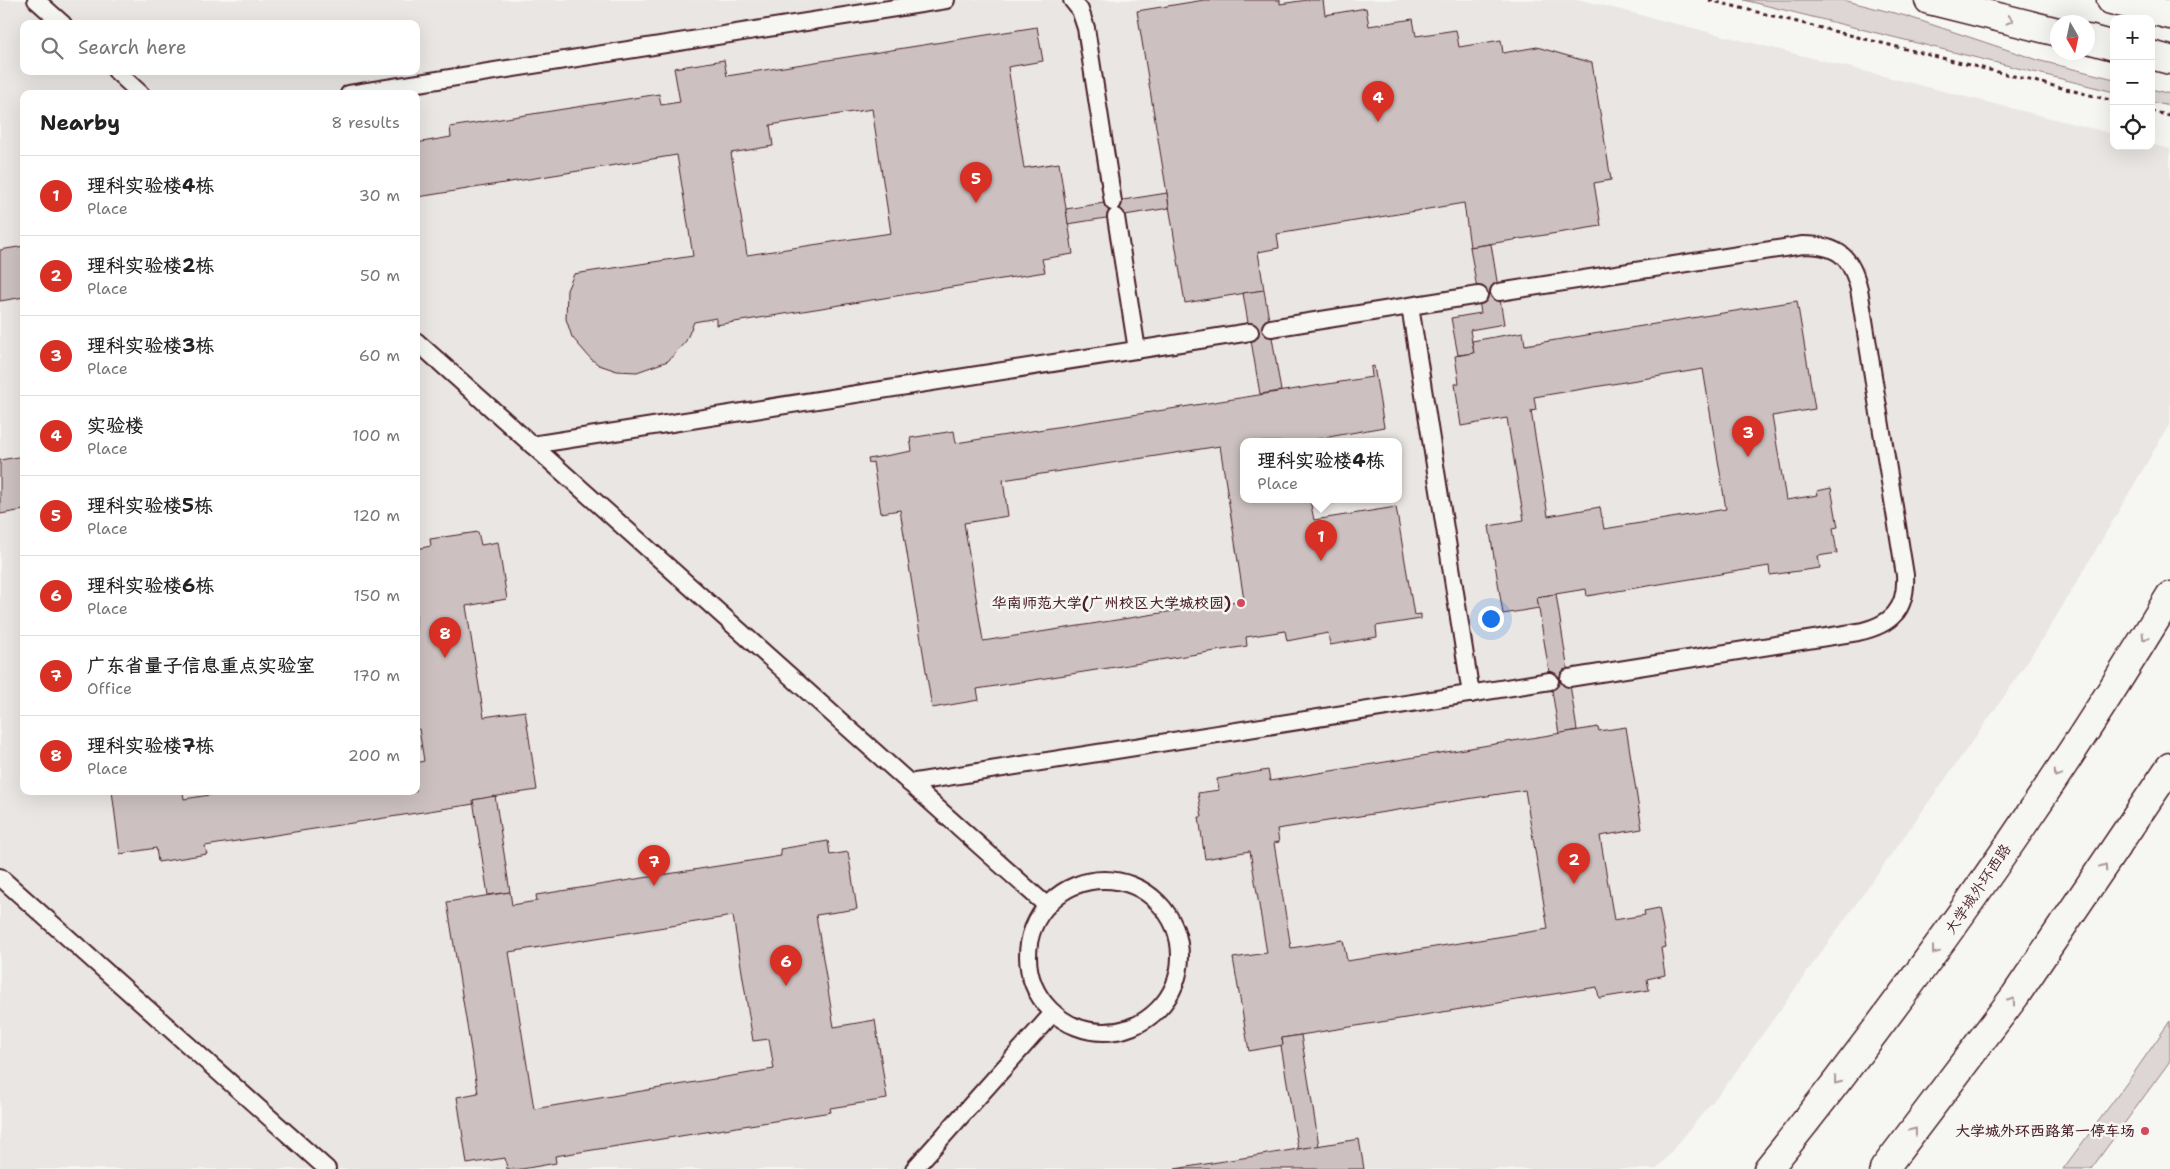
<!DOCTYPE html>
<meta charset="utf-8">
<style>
:root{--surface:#fff;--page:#f2f2f2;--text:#222;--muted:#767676;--line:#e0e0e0;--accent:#d93025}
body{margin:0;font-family:"Shantell Sans","LXGW WenKai TC",sans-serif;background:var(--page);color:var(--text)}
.controls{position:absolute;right:15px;top:15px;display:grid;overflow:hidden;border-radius:10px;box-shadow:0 5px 20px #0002}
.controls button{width:45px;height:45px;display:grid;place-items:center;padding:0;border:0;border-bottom:1px solid var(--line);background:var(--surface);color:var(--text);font:25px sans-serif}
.compass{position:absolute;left:2050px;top:15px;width:45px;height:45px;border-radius:50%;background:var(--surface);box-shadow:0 5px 20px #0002;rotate:171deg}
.you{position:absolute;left:1490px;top:618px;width:18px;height:18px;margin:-12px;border:4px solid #fff;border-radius:50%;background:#1a73e8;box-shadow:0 0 0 8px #1a73e833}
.badge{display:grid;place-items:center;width:32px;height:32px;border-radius:50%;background:var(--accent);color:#fff;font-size:16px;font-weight:700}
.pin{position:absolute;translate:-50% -41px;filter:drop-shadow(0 1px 2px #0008)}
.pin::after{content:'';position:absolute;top:26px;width:18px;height:15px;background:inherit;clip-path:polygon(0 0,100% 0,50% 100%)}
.popup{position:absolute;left:1240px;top:438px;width:162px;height:65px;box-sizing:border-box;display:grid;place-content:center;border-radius:10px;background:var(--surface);filter:drop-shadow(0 1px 4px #0005);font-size:16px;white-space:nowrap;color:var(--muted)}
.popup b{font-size:19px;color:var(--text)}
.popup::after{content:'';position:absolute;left:50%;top:100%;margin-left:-10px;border:10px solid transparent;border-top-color:var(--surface)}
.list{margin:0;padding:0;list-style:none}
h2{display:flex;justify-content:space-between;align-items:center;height:65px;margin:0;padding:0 20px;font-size:21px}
h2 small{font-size:16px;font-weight:400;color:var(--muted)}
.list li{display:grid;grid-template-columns:32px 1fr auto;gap:15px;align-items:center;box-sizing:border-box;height:80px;padding:0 20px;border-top:1px solid var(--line)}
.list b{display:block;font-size:19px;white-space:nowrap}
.list p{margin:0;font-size:16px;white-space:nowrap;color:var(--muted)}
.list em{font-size:16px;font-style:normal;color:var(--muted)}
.icon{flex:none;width:28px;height:28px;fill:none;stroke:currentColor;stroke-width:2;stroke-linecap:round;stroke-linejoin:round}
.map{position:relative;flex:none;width:2170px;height:1169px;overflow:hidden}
.search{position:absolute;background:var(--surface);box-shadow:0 5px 20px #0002;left:20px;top:20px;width:400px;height:55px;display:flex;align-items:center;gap:12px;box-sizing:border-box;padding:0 18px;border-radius:10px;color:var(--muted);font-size:19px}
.panel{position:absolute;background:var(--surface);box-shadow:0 5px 20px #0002;left:20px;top:90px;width:400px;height:705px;border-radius:10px}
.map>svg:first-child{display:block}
</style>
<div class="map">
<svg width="2170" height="1169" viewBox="0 0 2170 1169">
<rect width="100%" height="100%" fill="#f6f6f2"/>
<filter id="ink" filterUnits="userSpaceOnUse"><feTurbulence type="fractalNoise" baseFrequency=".02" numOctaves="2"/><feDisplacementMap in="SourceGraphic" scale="10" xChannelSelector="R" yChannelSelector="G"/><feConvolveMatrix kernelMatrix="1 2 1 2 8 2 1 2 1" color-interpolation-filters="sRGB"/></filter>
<g filter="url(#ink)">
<path fill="#e9e6e3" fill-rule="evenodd" d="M 0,0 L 1581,0 L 2114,134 L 2114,146 L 2151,146 L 2151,144 L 2170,149 L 2170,423 L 2084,570 L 2045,635 L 1996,708 L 1727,1084 L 1657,1169 L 0,1169 ZM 24,24 L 416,24 L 416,71 L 24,71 ZM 24,94 L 416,94 L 416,791 L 24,791 ZM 1244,442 L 1398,442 L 1398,500 L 1244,500 Z"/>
<g fill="#ddd6d5" stroke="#947a80">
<path d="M 1744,0 L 1843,0 L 1906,16 L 2041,61 L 2114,79 L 2114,92 Z"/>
<path d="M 2151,89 L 2170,94 L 2170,106 L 2151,102 Z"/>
<path d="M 2170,1021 L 2170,1061 L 2091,1169 L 2063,1169 L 2129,1080 Z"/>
</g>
<g fill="#ccc1c0" stroke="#4a1f2b" fill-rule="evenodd">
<path d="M 1204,0 L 1280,0 L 1280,4 L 1307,0 L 1323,0 L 1325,15 L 1366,8 L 1369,26 L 1413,19 L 1416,36 L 1456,30 L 1459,47 L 1501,40 L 1503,53 L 1537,47 L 1592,63 L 1611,180 L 1594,183 L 1601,226 L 1470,247 L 1464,203 L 1277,234 L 1279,248 L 1258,252 L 1264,290 L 1185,303 L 1137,11 Z"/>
<path d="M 1037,27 L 1043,61 L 1008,67 L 1024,168 L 1059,163 L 1073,254 L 1042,259 L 1045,272 L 716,325 L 716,318 L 694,322 L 686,341 L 668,361 L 637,372 L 617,371 L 599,365 L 591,359 L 572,337 L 566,319 L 567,290 L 574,274 L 693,256 L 677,155 L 418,197 L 416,143 L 451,137 L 450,127 L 659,94 L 661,105 L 680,102 L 674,68 L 724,60 L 727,76 ZM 872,109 L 891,233 L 747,255 L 731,153 L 773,146 L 770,125 Z"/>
<path d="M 1167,193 L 1169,208 L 1068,224 L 1066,209 Z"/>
<path d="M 1491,244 L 1504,324 L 1470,330 L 1474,353 L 1458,355 L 1451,318 L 1481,313 L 1470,247 Z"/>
<path d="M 24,246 L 24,297 L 0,301 L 0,250 Z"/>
<path d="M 1264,290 L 1281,391 L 1260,394 L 1243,293 Z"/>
<path d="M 1797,301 L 1815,409 L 1772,416 L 1786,500 L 1818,495 L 1817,491 L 1831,488 L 1838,527 L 1833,528 L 1837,553 L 1818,556 L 1820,568 L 1770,575 L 1769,566 L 1587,596 L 1586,589 L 1537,597 L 1539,608 L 1503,614 L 1489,526 L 1524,520 L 1507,418 L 1461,426 L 1455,384 L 1459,383 L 1455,356 L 1474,353 L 1472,341 L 1523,332 L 1525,345 ZM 1703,369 L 1726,509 L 1604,529 L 1600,507 L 1548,516 L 1531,411 L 1536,410 L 1534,397 Z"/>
<path d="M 1374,366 L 1384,427 L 1301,442 L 1244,442 L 1244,500 L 1310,500 L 1314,520 L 1396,507 L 1414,615 L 1421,614 L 1421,619 L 1376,626 L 1377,637 L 1330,645 L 1328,633 L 1287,641 L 1285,631 L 1246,637 L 1247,646 L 977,689 L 979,700 L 932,708 L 900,510 L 881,513 L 873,462 L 869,463 L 868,459 L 912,451 L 910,438 L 954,431 L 956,443 L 1372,377 L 1371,367 ZM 1220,446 L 1244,600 L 983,641 L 964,523 L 1008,516 L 1003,480 Z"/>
<path d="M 24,456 L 24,510 L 0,514 L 0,460 Z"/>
<path d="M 478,532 L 481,545 L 498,542 L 507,599 L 466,606 L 484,717 L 525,711 L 537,790 L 473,800 L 474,804 L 205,846 L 207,854 L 158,862 L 156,848 L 120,854 L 112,791 L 183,791 L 184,799 L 235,791 L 416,791 L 416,763 L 424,761 L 419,729 L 416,729 L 416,549 L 431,546 L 430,539 Z"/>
<path d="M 1556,594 L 1577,730 L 1559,734 L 1537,597 Z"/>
<path d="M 1598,727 L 1599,731 L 1626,727 L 1642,829 L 1600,836 L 1614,920 L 1645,915 L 1644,911 L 1659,908 L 1666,947 L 1661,948 L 1665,975 L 1647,979 L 1649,990 L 1599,998 L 1597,987 L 1282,1038 L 1283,1045 L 1249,1051 L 1233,958 L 1267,953 L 1250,851 L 1205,859 L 1199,817 L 1202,817 L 1198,793 L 1219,790 L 1217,779 L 1268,770 L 1270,781 ZM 1525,790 L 1548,929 L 1347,961 L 1343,940 L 1291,948 L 1274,843 L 1279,842 L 1277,829 Z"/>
<path d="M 495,796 L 510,892 L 488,895 L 473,800 Z"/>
<path d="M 828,841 L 830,855 L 848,852 L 857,909 L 816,915 L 834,1027 L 875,1020 L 887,1099 L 830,1108 L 831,1112 L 555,1156 L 556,1163 L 522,1169 L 507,1169 L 505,1158 L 467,1164 L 457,1097 L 478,1093 L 447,902 L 510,892 L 512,905 L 537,901 L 536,895 L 781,856 L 780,849 ZM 733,916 L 753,1041 L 769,1039 L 774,1069 L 534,1109 L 509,952 Z"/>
<path d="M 1301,1035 L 1319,1146 L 1298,1149 L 1281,1046 L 1283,1045 L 1282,1038 Z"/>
<path d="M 1359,1139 L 1364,1169 L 1175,1169 L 1298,1149 Z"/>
</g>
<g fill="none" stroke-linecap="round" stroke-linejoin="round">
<defs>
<g id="lane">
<path d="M 36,0 L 63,24"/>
<path d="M 1072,0 L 1080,10 L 1086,28 L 1113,202"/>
<path d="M 116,71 L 141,94"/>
<path d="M 349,94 L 946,0"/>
<path d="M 1116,217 L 1137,350"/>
<path d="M 1499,292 L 1803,245 C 1838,245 1851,256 1859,289 L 1905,575 C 1907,610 1891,625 1858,632 L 1569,678"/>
<path d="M 1410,306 L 1471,694"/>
<path d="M 1271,328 L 1479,295"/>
<path d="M 416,341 L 1047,906"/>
<path d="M 532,445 L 1250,332"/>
<path d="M 909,783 L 1550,681"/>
<path d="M 0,877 L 327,1169"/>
<circle cx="1104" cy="956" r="76"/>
<path d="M 914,1169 L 1053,1013"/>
</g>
<g id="secondary">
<path d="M 1929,0 L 2058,32"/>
<path d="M 2111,0 L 2170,15"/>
<path d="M 2088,39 L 2114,46"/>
<path d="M 2151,55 L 2170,60"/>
</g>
<g id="primary">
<path d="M 1768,1169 C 1914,987 2049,796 2170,596"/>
<path d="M 1884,1169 L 2015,996 L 2170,767"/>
</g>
</defs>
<use href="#lane" stroke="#4a1f2b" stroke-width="20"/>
<use href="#secondary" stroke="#4a1f2b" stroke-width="31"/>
<use href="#primary" stroke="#4a1f2b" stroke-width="31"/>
<g stroke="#4a1f2b" stroke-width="3" stroke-dasharray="4 4" stroke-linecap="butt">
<path d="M 1709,0 L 2114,101"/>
<path d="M 2151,111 L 2170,116"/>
</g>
<use href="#lane" stroke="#f6f6f2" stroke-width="16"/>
<use href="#secondary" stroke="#f6f6f2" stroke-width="28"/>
<use href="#primary" stroke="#f6f6f2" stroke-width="28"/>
</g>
<defs><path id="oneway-chevron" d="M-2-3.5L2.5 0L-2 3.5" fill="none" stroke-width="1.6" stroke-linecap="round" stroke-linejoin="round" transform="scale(1.25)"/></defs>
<g stroke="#a99598">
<use href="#oneway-chevron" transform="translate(2010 20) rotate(14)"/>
<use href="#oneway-chevron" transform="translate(2145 637) rotate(122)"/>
<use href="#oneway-chevron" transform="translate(2057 774) rotate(124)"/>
<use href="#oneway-chevron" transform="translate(2104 867) rotate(-56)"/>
<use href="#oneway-chevron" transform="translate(1935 951) rotate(127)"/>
<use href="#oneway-chevron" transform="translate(2012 1001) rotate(-54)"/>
<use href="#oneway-chevron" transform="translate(1837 1081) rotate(128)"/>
<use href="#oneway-chevron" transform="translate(1914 1131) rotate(-52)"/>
</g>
</g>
<g fill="#d1495b" stroke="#f6f6f2" stroke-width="2">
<circle cx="1241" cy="603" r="5"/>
<circle cx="2145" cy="1131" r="5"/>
</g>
<g text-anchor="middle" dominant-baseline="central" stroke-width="5" stroke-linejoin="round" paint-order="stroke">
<g font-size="15" font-weight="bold" fill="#4a1f2b" stroke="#f6f6f2" text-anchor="end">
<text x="1231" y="603">华南师范大学(广州校区大学城校园)</text>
<text x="2135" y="1131">大学城外环西路第一停车场</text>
</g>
<g font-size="15" fill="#4a1f2b" stroke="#f6f6f2">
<text transform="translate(1978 889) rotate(-56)">大学城外环西路</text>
</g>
</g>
</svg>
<div class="controls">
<button>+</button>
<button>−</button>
<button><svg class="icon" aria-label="locate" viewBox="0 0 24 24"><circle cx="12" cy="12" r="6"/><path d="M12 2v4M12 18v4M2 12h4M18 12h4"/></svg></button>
</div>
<svg class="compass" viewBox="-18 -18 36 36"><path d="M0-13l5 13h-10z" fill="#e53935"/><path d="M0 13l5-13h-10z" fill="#767676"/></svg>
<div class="you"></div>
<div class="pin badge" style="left:1321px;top:561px">1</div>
<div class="popup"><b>理科实验楼4栋</b>Place</div>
<div class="pin badge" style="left:1574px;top:884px">2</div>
<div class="pin badge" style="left:1748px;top:457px">3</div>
<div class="pin badge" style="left:1378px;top:122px">4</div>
<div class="pin badge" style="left:976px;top:203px">5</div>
<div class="pin badge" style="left:786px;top:986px">6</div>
<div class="pin badge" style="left:654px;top:886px">7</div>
<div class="pin badge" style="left:445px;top:658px">8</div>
<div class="search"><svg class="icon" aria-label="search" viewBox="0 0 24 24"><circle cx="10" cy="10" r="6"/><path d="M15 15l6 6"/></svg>Search here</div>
<section class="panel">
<h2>Nearby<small>8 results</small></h2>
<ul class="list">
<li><span class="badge">1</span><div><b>理科实验楼4栋</b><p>Place</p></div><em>30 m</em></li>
<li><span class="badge">2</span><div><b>理科实验楼2栋</b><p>Place</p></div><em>50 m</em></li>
<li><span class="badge">3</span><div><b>理科实验楼3栋</b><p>Place</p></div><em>60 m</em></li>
<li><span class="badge">4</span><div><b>实验楼</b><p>Place</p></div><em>100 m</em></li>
<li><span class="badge">5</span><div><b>理科实验楼5栋</b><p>Place</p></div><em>120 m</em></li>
<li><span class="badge">6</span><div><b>理科实验楼6栋</b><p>Place</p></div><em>150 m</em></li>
<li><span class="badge">7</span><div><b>广东省量子信息重点实验室</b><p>Office</p></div><em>170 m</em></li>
<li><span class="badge">8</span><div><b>理科实验楼7栋</b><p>Place</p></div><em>200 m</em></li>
</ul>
</section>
</div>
